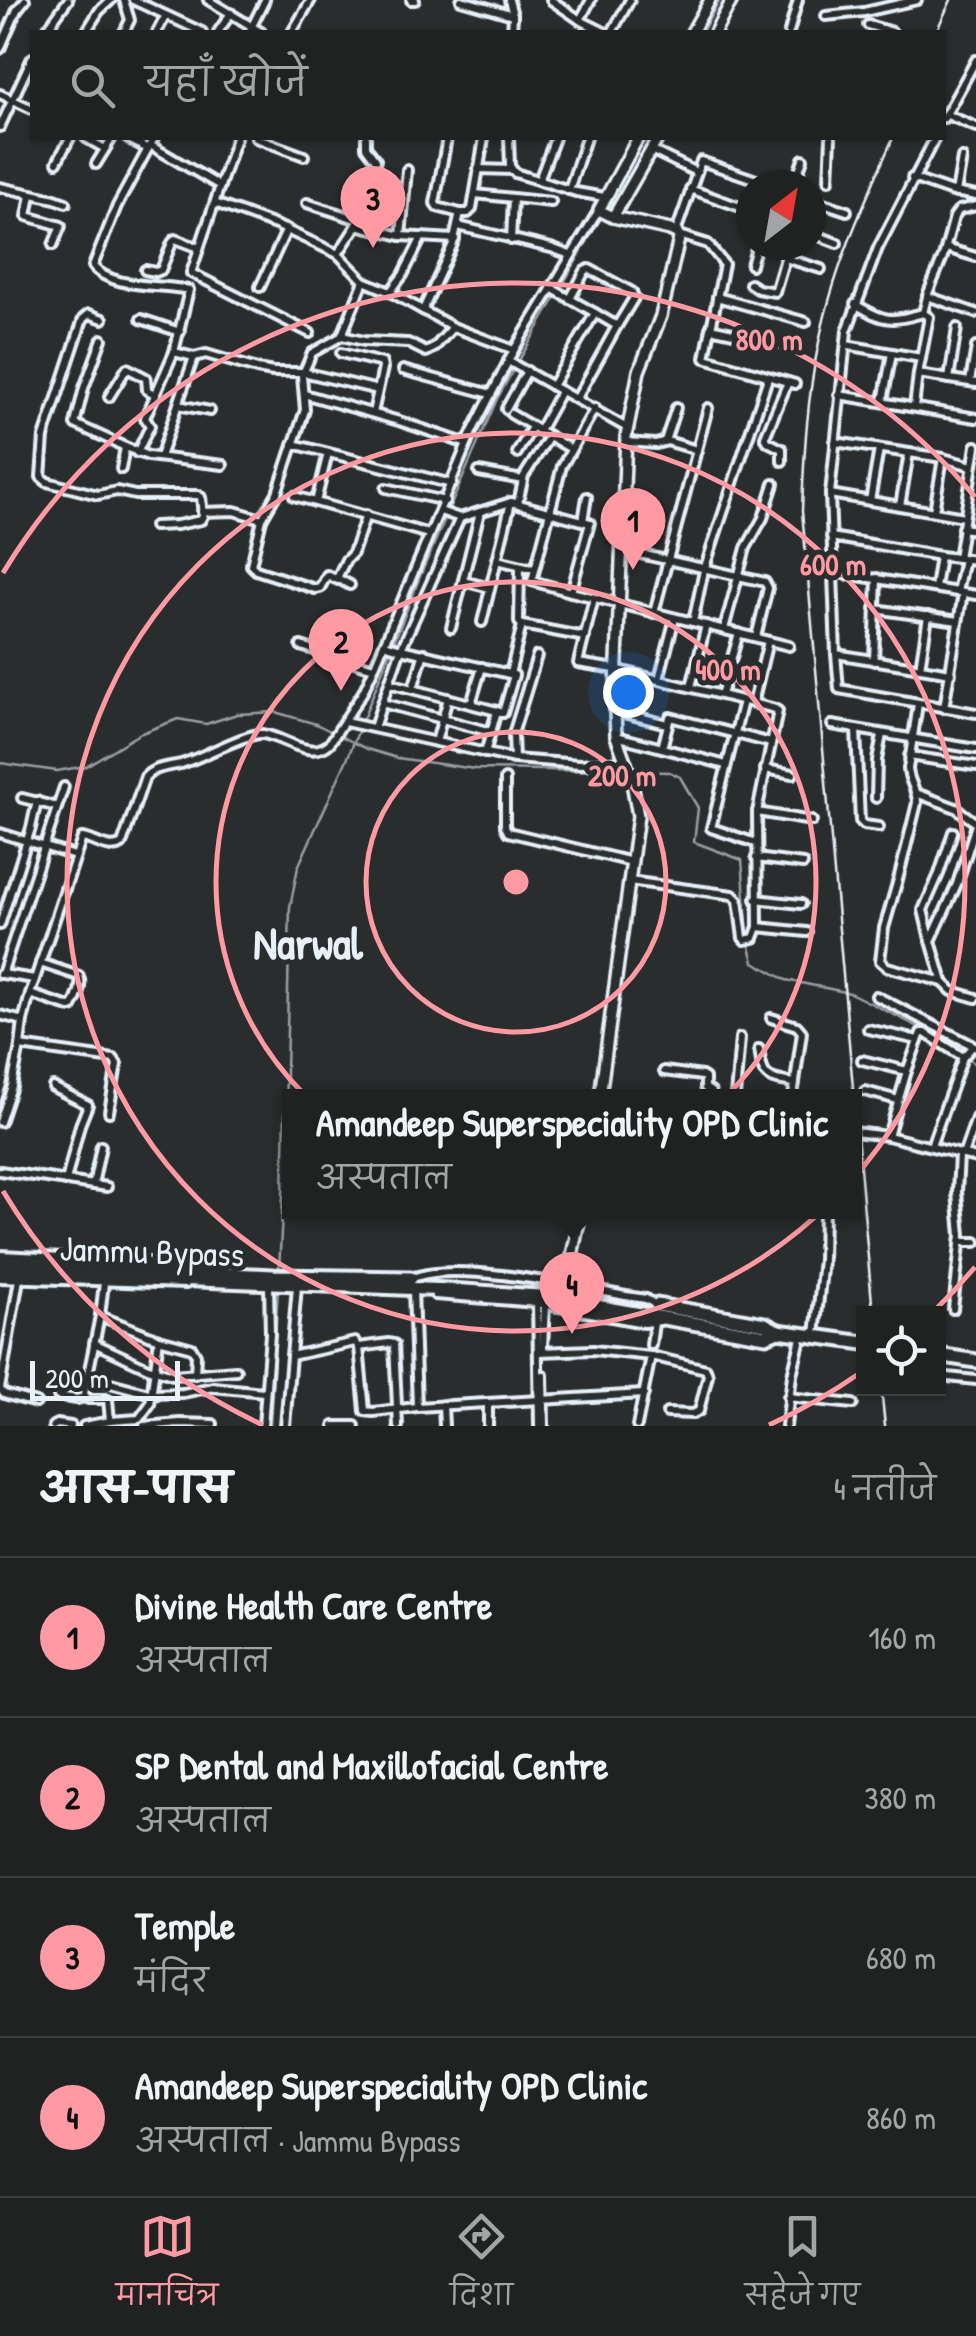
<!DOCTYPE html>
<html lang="hi">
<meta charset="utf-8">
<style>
:root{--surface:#202222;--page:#2d2f2f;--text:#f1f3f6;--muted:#a2a4a5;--line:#3d3f40;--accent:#ff9aa2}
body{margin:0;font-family:"Patrick Hand","Playpen Sans Deva",sans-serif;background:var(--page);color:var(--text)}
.controls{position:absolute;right:30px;bottom:30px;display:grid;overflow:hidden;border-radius:0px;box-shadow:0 2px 8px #0004}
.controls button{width:90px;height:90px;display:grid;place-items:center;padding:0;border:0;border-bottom:2px solid var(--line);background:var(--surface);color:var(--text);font:50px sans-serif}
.compass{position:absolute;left:736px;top:170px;width:90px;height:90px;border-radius:50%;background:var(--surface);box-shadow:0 2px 8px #0004;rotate:31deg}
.scale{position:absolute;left:30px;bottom:25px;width:150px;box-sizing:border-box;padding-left:10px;border:5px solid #e8f1f8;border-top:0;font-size:28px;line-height:35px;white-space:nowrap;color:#e8f1f8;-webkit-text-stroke:8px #2a2d2e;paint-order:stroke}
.you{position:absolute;left:628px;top:692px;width:35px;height:35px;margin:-25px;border:8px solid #fff;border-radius:50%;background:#1a73e8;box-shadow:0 0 0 15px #1a73e833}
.badge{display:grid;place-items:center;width:65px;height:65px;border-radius:50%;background:var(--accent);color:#111;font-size:32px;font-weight:700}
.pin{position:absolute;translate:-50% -82px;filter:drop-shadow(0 2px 5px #0008)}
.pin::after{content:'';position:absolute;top:52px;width:35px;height:30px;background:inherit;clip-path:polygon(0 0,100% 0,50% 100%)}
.popup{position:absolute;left:282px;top:1089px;width:580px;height:130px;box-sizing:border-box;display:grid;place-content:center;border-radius:0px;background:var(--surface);filter:drop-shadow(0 2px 8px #0005);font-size:32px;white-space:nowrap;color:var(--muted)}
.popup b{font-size:38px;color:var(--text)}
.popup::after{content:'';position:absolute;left:50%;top:100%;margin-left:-20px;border:20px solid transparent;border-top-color:var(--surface)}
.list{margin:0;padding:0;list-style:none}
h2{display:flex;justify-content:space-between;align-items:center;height:130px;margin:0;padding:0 40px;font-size:42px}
h2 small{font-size:32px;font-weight:400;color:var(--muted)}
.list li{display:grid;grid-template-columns:65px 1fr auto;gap:30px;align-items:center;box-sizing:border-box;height:160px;padding:0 40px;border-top:2px solid var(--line)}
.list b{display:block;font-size:38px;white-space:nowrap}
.list p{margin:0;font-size:32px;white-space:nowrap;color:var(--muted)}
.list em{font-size:32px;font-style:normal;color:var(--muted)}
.icon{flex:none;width:55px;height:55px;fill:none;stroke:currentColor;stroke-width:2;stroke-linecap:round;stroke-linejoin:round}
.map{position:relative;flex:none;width:976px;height:1426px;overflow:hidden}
.search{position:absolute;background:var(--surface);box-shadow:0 2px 8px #0004;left:30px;right:30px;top:30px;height:110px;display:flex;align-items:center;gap:25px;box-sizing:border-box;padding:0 35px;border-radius:0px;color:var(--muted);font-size:38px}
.sheet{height:770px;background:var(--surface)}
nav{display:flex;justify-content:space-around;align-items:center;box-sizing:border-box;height:140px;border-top:2px solid var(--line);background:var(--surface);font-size:28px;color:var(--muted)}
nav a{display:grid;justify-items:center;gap:5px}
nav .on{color:var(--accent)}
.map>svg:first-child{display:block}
</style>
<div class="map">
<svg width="976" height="1426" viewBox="0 0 976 1426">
<rect width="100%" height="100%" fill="#2a2d2e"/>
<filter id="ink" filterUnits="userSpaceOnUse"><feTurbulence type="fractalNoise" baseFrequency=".01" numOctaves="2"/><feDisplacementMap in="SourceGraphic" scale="20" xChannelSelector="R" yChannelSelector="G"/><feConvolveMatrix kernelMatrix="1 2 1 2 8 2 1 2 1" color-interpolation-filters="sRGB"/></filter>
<g filter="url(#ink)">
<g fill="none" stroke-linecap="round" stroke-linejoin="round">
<g stroke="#989fa3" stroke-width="2.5">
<path d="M 702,32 L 720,0"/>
<path d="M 605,210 L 644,138"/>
<path d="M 561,288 L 601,217"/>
<path d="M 518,362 L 557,295"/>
<path d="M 0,763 L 57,771 L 86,766 L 139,734 L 178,719 L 206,724 L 237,714 L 275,712 L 316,724 L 367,749 L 397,758 L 475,769 L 670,772 L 680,777 L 698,808 L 694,842 L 742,860 L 748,935"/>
<path d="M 749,943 L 754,962 L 786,980 L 850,993 L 959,1047 L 976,1066"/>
<path d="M 279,1270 L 283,1195 L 290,907 L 298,867 L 348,757 L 421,574 L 497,399 L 514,369"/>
<path d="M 270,1426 L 278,1288"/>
</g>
<defs>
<g id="minor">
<path d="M 124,0 L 130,20 L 124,32"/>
<path d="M 133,0 L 202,32"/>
<path d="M 208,0 L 261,32"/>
<path d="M 411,0 L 415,0"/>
<path d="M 461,0 L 513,15"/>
<path d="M 509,0 L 513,15 L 512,32"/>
<path d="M 551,0 L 580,20 L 604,32"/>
<path d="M 826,16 L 864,12 L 917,0"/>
<path d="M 580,20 L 591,0"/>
<path d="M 868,25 L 892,32"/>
<path d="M 45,32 L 68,0"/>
<path d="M 86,32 L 99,11 L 111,0"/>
<path d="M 157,32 L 165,17"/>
<path d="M 218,32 L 231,13"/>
<path d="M 249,32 L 265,0"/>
<path d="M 292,32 L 311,0"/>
<path d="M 612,32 L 630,0"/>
<path d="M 789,32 L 798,0"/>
<path d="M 0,49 L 17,10 L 25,0"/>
<path d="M 0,94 L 32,109"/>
<path d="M 945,114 L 976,127"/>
<path d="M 944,118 L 976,60"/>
<path d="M 0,127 L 32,58"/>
<path d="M 86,138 L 105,149"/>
<path d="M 127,138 L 148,149"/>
<path d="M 154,138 L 150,145 L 220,186"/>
<path d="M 236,138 L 191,273 L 310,333"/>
<path d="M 256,138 L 304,156"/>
<path d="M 447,138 L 435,203 L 437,207 L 460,213"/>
<path d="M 509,138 L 510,166 L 515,173 L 576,192 L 604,197"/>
<path d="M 935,138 L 878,248 L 847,331 L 830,494 L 836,654 L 839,689 L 976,713"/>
<path d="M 651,150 L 696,172"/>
<path d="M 57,162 L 70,138"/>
<path d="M 96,164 L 112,138"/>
<path d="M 478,169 L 512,170"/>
<path d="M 407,170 L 401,236 L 455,239"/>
<path d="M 912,178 L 949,191 L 976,196"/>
<path d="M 539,180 L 555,138"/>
<path d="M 829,180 L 831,138"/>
<path d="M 794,185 L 803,159"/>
<path d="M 0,187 L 55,199 L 66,203"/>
<path d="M 690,189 L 751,211"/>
<path d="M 569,190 L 586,138"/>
<path d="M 956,193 L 962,158"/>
<path d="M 475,194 L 551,202"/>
<path d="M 31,195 L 27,216 L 61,226 L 53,245"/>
<path d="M 811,199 L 847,211"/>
<path d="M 215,203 L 278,226 L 338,254 L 364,281 L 390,292 L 453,327 L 514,350"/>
<path d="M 307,203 L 359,220"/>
<path d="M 357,225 L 401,236"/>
<path d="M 458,226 L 551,248 L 570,255"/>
<path d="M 676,232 L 701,161 L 771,185"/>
<path d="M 811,233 L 837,243"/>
<path d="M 679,235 L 708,244 L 724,264 L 705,358 L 795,384"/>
<path d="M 511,240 L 513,199"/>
<path d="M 946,248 L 976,257"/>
<path d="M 338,254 L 357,225 L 376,160 L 366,147 L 366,138"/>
<path d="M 785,258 L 821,269"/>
<path d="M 751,265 L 757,245"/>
<path d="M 145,270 L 156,272 L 161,270 L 172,243 L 175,239 L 199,248"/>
<path d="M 750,284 L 758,289 L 775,292 L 789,245"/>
<path d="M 260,287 L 287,229"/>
<path d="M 551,288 L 595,313 L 552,386"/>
<path d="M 390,292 L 403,275 L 422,237"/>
<path d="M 927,296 L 976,313"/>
<path d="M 717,297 L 806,322"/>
<path d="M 570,299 L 585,271 L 589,269 L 632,292 L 634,298 L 617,326"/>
<path d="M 855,304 C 885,322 890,322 923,313 L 929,317 L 918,374"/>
<path d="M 423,310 L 453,244 L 460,213 L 468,213 L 472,209 L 484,138"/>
<path d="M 923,313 L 928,293 L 943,257 L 954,217 L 959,210 L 976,206"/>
<path d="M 103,319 L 89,314 L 83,319 L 44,437 L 41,477 L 47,482 L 98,495 L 117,491 L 135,495 L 198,495 L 201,497 L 203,516 L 201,520 L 177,525 L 154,526"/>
<path d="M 141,319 L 180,332"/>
<path d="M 710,328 L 784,344"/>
<path d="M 342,335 L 364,281"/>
<path d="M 102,339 L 84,388 L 75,424 L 125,447"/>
<path d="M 846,345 L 921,358"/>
<path d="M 174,352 L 194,357 L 206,354 L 257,369 L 273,372 L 303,372 L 378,390"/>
<path d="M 341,353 L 382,363 L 383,368 L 373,413"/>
<path d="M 508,361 L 627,428"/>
<path d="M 403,370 L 491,394"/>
<path d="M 949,379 L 957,328"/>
<path d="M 970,382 L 976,347"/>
<path d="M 304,394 L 399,421 L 467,444"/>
<path d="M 839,395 L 976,418"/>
<path d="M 109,397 L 127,368 L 146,378 L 147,390 L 156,395"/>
<path d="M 577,398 L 617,326 L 595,313"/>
<path d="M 883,401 L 892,353"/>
<path d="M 178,405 L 210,411"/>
<path d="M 914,407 L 918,374 L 976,383"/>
<path d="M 506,409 L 527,371"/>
<path d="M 511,414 L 571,449"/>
<path d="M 539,431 L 561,391"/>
<path d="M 665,441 L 676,408"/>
<path d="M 625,442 L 656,444 L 667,441 L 697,450"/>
<path d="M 835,442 L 943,458 L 972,466"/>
<path d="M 293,444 L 452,484"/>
<path d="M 137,453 L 150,426 L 145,418 L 174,352 L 189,290 C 162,284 110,289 93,266 L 117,206 L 150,145"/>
<path d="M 517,453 L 532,427"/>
<path d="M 160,457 L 194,357"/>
<path d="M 782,461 L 782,449 L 768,442 L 765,437 L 788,382"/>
<path d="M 121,469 L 125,447 L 148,456 L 223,465"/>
<path d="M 479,472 L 523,480"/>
<path d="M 386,488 L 445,501"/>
<path d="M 830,494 L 964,517"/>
<path d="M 294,496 L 429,534"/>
<path d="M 870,501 L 879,449"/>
<path d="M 316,502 L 328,453"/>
<path d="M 518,503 L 524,476 L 549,437"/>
<path d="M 900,506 L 909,453"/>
<path d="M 440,511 L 460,518 L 511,502 L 590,523 L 571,592 L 693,622 L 704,570 L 768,378"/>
<path d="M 934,511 L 943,458"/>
<path d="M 202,512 L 234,511 L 262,519"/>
<path d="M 583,521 L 587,497"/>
<path d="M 962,528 L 976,530"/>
<path d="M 831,537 L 940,556 L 976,560"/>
<path d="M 622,550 L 765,582 L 768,588 L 756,637"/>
<path d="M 958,558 L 976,446"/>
<path d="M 497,560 L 535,569"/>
<path d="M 520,567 L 519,622 L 522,625"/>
<path d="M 833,572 L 976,595"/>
<path d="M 338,580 L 327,575 L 320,588 L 315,589 L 256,570 L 251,565 L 262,519 L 277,493 L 305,410 L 302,376 L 312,353 L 342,336 L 364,341 L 408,343 L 426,352 L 434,348 L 453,327"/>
<path d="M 463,581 L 490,588"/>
<path d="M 350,585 L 337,578 L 346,560 L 353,553 L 366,515"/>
<path d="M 935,588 L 940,556"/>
<path d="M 571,592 L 532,581 L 562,466 L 595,408"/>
<path d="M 957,592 L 964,559"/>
<path d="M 594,598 L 578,663 L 615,669 L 721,695"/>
<path d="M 875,609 L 958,621"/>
<path d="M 654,613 L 708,408"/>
<path d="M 482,622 L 511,502"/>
<path d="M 693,622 L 789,646"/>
<path d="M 451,628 L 480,512"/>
<path d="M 724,629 L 746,548 L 763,518 L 774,484"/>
<path d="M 739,633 L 721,695 L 753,703 L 768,641"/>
<path d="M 384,644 L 401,649 L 460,518"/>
<path d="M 301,646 L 374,668"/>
<path d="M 836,654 L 951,673"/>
<path d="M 874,661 L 877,578"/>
<path d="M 920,668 L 928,616"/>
<path d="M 510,674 L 522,625 L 585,637"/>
<path d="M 659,679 L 675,618"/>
<path d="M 389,683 L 382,703 L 491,732"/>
<path d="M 691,687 L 706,625"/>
<path d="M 413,688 L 424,653"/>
<path d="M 743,701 L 711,828 L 756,843"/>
<path d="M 753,703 L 775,709 L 778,711 L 757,812 L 812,821"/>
<path d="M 471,704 L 482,667"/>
<path d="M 918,704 L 908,769 C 909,782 917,790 917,803 L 899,876 L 884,928 L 880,961 L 887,967 L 943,982 L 952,991 L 976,998"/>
<path d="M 944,708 L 963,593"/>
<path d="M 615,711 L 667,724"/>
<path d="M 345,722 L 514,759 L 580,764 L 624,761"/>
<path d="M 832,725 L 976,749"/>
<path d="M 374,728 L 382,703"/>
<path d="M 856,730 L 860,821 L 864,825 L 879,827"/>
<path d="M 616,736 L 662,748"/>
<path d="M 436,742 L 448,698"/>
<path d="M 485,753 L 497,711 L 389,683 L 401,649 L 514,675 L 503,713 L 497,711"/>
<path d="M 909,756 L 976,766"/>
<path d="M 514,759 L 513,734 L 537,656"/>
<path d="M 726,765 L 662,748 L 670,717 L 771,743"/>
<path d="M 765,769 L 793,774"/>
<path d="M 505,779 L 505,826 L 508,832 L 632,862"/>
<path d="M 916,793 L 956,808 L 976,823"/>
<path d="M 22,798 L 57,807"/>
<path d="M 876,798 L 877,760 L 882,735"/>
<path d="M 0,833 L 75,856"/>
<path d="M 756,858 L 803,864"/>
<path d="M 629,881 L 733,895 L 738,900 L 743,938 L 745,940 L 754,938 L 758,927 L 757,812"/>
<path d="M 756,899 L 801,904"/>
<path d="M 0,925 L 31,828 L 37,801"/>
<path d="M 758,927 L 807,932"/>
<path d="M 930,939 L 923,910 L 939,874 L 953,832"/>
<path d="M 0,974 L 2,974 L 64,787"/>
<path d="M 2,974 L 35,979"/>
<path d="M 943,982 L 931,941 L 957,884 L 976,825"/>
<path d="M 30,994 L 69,1007 L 72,1007 C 77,999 83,985 79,976 L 40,963"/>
<path d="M 876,996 L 976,1047"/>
<path d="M 0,1015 L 23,1021"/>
<path d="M 771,1018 L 797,1026 L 802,1032 L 793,1096"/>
<path d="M 868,1029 L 918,1040"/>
<path d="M 20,1046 L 114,1059 L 117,1064 L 109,1112"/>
<path d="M 759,1049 C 763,1078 765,1079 795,1083"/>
<path d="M 862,1060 L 907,1071"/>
<path d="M 664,1071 L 702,1076 L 705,1078 L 705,1088 L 711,1092 L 711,1096"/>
<path d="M 53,1087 L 88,1105 L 80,1125 L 66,1181"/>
<path d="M 865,1091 L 898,1100"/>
<path d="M 735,1096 L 740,1038"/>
<path d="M 0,1122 L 12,1086 L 20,1046 L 23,1021 L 30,994 L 82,838 C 96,840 109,852 122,844 L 145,777 C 154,767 168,767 181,764 C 202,758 247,732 263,734 C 284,737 311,761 330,743 L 363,692 L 374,668 L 472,432 L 514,350 L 599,210"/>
<path d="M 854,1132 L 888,1136 L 976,1158"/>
<path d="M 888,1136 L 907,1071 L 921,1033 L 925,1033 L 963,1057"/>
<path d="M 931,1146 L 963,1057 L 973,1046"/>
<path d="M 963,1155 L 976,1118"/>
<path d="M 0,1171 L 107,1187"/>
<path d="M 93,1185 L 101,1146"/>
<path d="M 961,1242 L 976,1242"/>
<path d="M 0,1255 L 167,1263 L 183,1267"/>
<path d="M 0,1278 L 186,1284"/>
<path d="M 413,1278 C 455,1260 577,1287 626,1296 L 646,1299 L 656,1305"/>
<path d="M 19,1279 L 0,1389 L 4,1394 L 36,1403"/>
<path d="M 413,1289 L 417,1407 L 644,1394"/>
<path d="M 435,1295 L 537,1303 L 644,1323 L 660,1321"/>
<path d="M 537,1302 L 539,1426"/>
<path d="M 953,1309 L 961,1235 L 957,1192 L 959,1155"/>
<path d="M 100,1316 L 159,1339 L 192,1348 L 196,1355 L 195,1374"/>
<path d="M 815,1335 L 823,1260 L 824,1212"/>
<path d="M 94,1343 L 148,1368 L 173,1375 L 236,1370"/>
<path d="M 651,1345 L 654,1323"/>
<path d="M 359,1347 L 389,1343 L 394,1344 L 398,1426"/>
<path d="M 543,1348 L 545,1304"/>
<path d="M 539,1352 L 593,1350 L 651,1356 L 706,1369 L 708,1375 L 699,1411 L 693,1414 L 667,1413"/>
<path d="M 291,1356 L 355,1342 L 359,1347 L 365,1411 L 373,1412 L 417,1407"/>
<path d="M 543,1375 L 544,1426"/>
<path d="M 938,1376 L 976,1380"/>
<path d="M 88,1377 L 152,1394 L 183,1393 L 213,1387 L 264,1392"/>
<path d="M 58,1396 L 77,1399 L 85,1397"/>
<path d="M 788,1397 L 853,1404"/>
<path d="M 488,1403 L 488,1426"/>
<path d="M 443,1405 L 444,1426"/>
<path d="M 110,1421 L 139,1419 L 150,1404 L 159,1339"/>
<path d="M 53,1426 L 57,1424 L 71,1426"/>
<path d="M 84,1426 L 110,1421 L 108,1399 L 88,1399 L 84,1394 L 100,1316 L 104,1283"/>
<path d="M 144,1426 L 180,1423 L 213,1424"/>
<path d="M 263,1426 L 270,1334 L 269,1284"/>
<path d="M 285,1426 L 297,1286"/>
<path d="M 334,1426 L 355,1426"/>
<path d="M 637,1426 L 651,1356"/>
<path d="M 786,1426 L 792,1375 L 802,1334"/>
</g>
<g id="major">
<path d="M 692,32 L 710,0"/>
<path d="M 715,32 L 732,0"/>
<path d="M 613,217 L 658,138"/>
<path d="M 600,1096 L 638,816 L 631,777 L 616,736 L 615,711 L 626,437 L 639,371 L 661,316 L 679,239 L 678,234 L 670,230 L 613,217 L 599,210 L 638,138"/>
<path d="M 566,1285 L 581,1212"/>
</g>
<g id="highway">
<path d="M 0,1263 L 273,1276 L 411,1278"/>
<path d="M 0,1272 L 450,1290 L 538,1296 L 766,1336 L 778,1331 L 864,1343"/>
<path d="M 657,1305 L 765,1324 L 778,1331"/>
<path d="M 938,1355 L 976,1361"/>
</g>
</defs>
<use href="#minor" stroke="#e8f1f8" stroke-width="14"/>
<use href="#major" stroke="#e8f1f8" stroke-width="16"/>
<use href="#highway" stroke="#e8f1f8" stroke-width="19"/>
<use href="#minor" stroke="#2a2d2e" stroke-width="6"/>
<use href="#major" stroke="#2a2d2e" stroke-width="9"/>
<use href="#highway" stroke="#2a2d2e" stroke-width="11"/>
<g stroke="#e8f1f8" stroke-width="2.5">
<path d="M 936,32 L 951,0"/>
<path d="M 873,1314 L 802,511 C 804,454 807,398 819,342 C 833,271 864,203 893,138"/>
<path d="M 881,1388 L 885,1426"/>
</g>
</g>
</g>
<g fill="none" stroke="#ff9aa2" stroke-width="5">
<circle cx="516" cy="882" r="150"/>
<circle cx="516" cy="882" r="300"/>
<circle cx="516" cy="882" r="449"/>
<path d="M975 1267A599 599 0 0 1 932 1313M860 1373A599 599 0 0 1 769 1425M263 1425A599 599 0 0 1 3 1191M3 573A599 599 0 0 1 975 497"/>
</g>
<g text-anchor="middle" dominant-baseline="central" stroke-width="10" stroke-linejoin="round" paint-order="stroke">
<g font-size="35" fill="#e8f1f8" stroke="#2a2d2e">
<text transform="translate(152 1251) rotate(2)">Jammu Bypass</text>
</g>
<g font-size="45" font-weight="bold" fill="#e8f1f8" stroke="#2a2d2e">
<text x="308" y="942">Narwal</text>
</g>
</g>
<circle cx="516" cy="882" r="15" fill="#ff9aa2" stroke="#2a2d2e" stroke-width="5"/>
<g font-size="30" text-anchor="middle" font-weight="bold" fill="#ff9aa2" stroke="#2a2d2e" stroke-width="10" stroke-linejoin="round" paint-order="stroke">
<text x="769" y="350">800 m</text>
<text x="833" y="575">600 m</text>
<text x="728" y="680">400 m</text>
<text x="622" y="786">200 m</text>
</g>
</svg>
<div class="controls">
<button><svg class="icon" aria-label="locate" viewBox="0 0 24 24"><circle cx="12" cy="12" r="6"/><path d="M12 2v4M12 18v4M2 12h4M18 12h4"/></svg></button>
</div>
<svg class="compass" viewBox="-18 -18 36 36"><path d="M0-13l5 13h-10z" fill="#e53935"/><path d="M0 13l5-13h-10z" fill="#a2a4a5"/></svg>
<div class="scale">200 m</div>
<div class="you"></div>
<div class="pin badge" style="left:633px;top:570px">1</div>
<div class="pin badge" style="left:341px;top:691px">2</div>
<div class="pin badge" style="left:373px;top:248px">3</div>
<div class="pin badge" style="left:572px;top:1334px">4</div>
<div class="popup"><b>Amandeep Superspeciality OPD Clinic</b>अस्पताल</div>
<div class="search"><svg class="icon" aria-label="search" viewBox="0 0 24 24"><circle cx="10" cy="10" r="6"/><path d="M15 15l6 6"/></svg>यहाँ खोजें</div>
</div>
<section class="sheet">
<h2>आस-पास<small>4 नतीजे</small></h2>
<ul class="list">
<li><span class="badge">1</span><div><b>Divine Health Care Centre</b><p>अस्पताल</p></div><em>160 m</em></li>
<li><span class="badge">2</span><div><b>SP Dental and Maxillofacial Centre</b><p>अस्पताल</p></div><em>380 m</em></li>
<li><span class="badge">3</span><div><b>Temple</b><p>मंदिर</p></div><em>680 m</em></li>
<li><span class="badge">4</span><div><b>Amandeep Superspeciality OPD Clinic</b><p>अस्पताल · Jammu Bypass</p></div><em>860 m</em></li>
</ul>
</section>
<nav>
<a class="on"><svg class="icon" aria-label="map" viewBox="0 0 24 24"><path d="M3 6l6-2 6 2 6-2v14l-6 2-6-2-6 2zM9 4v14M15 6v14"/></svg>मानचित्र</a>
<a><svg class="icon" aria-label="directions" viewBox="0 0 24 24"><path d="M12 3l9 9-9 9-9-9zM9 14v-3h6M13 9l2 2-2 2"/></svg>दिशा</a>
<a><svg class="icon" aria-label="saved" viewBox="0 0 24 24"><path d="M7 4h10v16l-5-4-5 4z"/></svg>सहेजे गए</a>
</nav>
